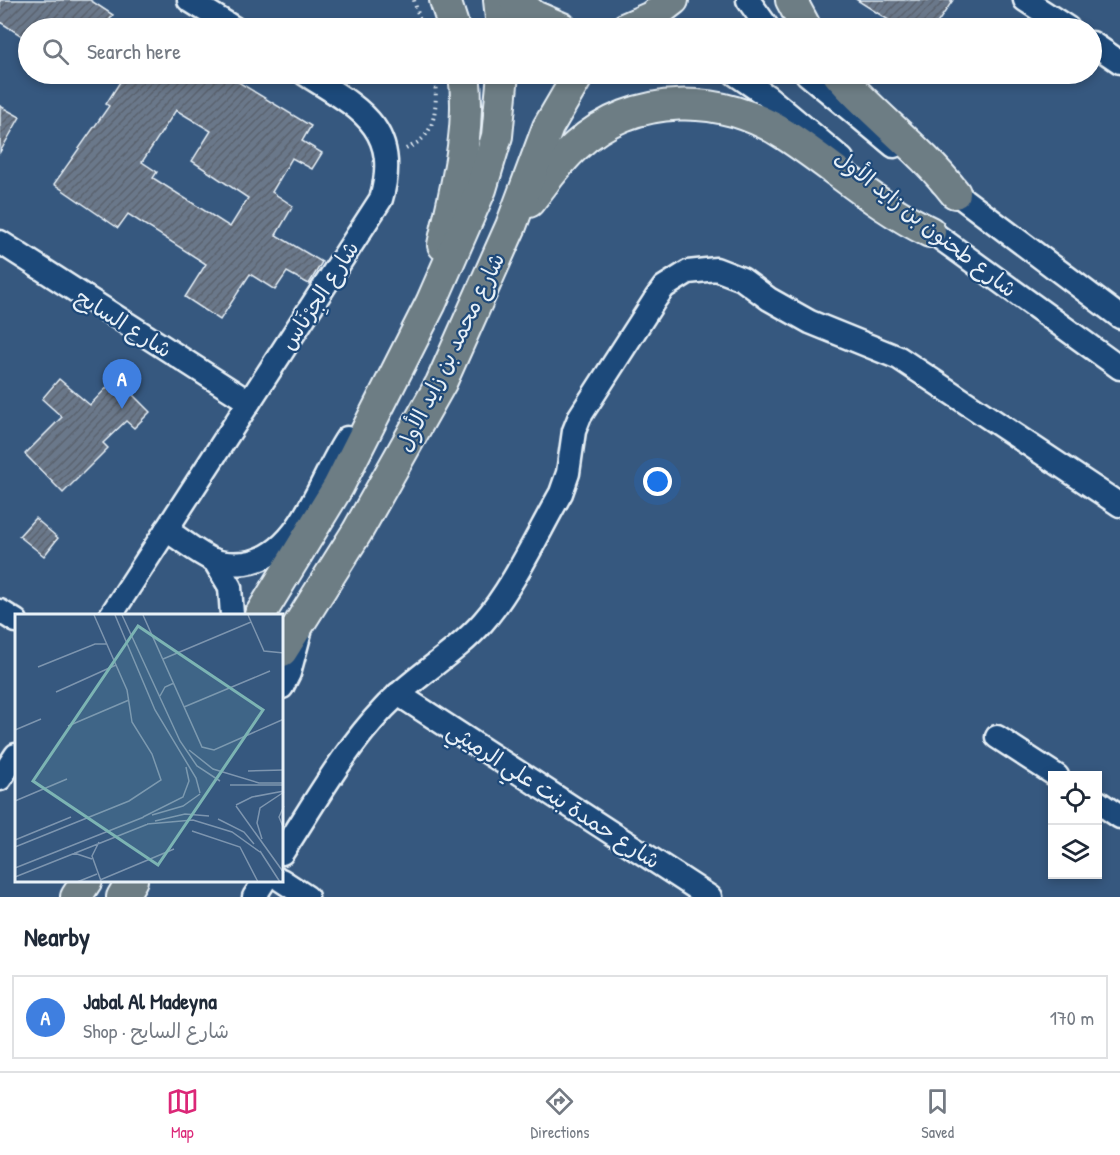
<!DOCTYPE html>
<meta charset="utf-8">
<style>
:root{--surface:#fff;--page:#f2f2f3;--text:#1f2937;--muted:#747a83;--line:#e0e1e3;--accent:#db2777}
body{margin:0;font-family:"Patrick Hand","Playpen Sans Arabic",sans-serif;background:var(--page);color:var(--text)}
.controls{position:absolute;right:18px;bottom:18px;display:grid;overflow:hidden;border-radius:0px;box-shadow:0 3px 9px #0003}
.controls button{width:54px;height:54px;display:grid;place-items:center;padding:0;border:0;border-bottom:2px solid var(--line);background:var(--surface);color:var(--text);font:30px sans-serif}
.you{position:absolute;left:658px;top:482px;width:21px;height:21px;margin:-15px;border:4px solid #fff;border-radius:50%;background:#1a73e8;box-shadow:0 0 0 9px #1a73e833}
.badge{display:grid;place-items:center;width:39px;height:39px;border-radius:50%;background:var(--accent);color:#fff;font-size:20px;font-weight:700}
.pin{position:absolute;translate:-50% -50px;filter:drop-shadow(0 2px 3px #0008)}
.pin::after{content:'';position:absolute;top:32px;width:21px;height:18px;background:inherit;clip-path:polygon(0 0,100% 0,50% 100%)}
.list{margin:0;padding:0;list-style:none}
h2{display:flex;justify-content:space-between;align-items:center;height:78px;margin:0;padding:0 24px;font-size:26px}
h2 small{font-size:20px;font-weight:400;color:var(--muted)}
.list li{display:grid;grid-template-columns:39px 1fr auto;gap:18px;align-items:center;box-sizing:border-box;height:84px;margin:0 12px 12px;padding:0 12px;border:2px solid var(--line);border-radius:0px}
.list b{display:block;font-size:22px;white-space:nowrap}
.list p{margin:0;font-size:20px;white-space:nowrap;color:var(--muted)}
.list em{font-size:20px;font-style:normal;color:var(--muted)}
.icon{flex:none;width:33px;height:33px;fill:none;stroke:currentColor;stroke-width:2;stroke-linecap:round;stroke-linejoin:round}
.map{position:relative;flex:none;width:1120px;height:897px;overflow:hidden}
.search{position:absolute;background:var(--surface);box-shadow:0 3px 9px #0003;left:18px;right:18px;top:18px;height:66px;display:flex;align-items:center;gap:15px;box-sizing:border-box;padding:0 21px;border-radius:33px;color:var(--muted);font-size:22px}
.sheet{height:174px;background:var(--surface)}
nav{display:flex;justify-content:space-around;align-items:center;box-sizing:border-box;height:84px;border-top:2px solid var(--line);background:var(--surface);font-size:16px;color:var(--muted)}
nav a{display:grid;justify-items:center;gap:3px}
nav .on{color:var(--accent)}
.map>svg:first-child{display:block}
</style>
<div class="map">
<svg width="1120" height="897" viewBox="0 0 1120 897">
<defs>
<pattern id="building-hatch" width="6" height="6" patternUnits="userSpaceOnUse" patternTransform="scale(1.5)"><rect width="6" height="6" fill="#6b788a"/><path d="M-1 1l2-2M0 6l6-6M5 7l2-2" fill="none" stroke="#5a626d"/></pattern>
</defs>
<rect width="100%" height="100%" fill="#36587f"/>
<filter id="ink" filterUnits="userSpaceOnUse"><feTurbulence type="fractalNoise" baseFrequency=".0167" numOctaves="2"/><feDisplacementMap in="SourceGraphic" scale="12" xChannelSelector="R" yChannelSelector="G"/><feConvolveMatrix kernelMatrix="1 2 1 2 8 2 1 2 1" color-interpolation-filters="sRGB"/></filter>
<g filter="url(#ink)">
<g fill="url(#building-hatch)" stroke="#e8f1f8" stroke-width="1.5" fill-rule="evenodd">
<path d="M 0,0 L 90,0 L 113,15 L 104,28 L 28,28 L 28,40 L 0,22 Z"/>
<path d="M 857,0 L 953,0 L 934,28 L 901,28 Z"/>
<path d="M 125,74 L 225,74 L 311,126 L 302,141 L 322,153 L 312,169 L 292,158 L 272,192 L 293,206 L 276,235 L 322,262 L 309,284 L 287,272 L 275,290 L 250,274 L 220,320 L 185,297 L 206,264 L 128,214 L 118,228 L 54,184 L 109,106 L 106,104 ZM 176,110 L 211,131 L 192,161 L 248,198 L 230,227 L 153,178 L 157,172 L 142,162 Z"/>
<path d="M 0,106 L 20,117 L 0,152 Z"/>
<path d="M 116,378 L 150,412 L 134,428 L 126,421 L 103,443 L 108,448 L 63,493 L 25,454 L 62,417 L 42,399 L 59,379 L 90,405 Z"/>
<path d="M 35,518 L 58,538 L 44,556 L 19,536 Z"/>
</g>
<g fill="none" stroke-linecap="round" stroke-linejoin="round">
<defs>
<g id="minor">
<path d="M 189,0 L 234,28"/>
<path d="M 748,0 L 768,28"/>
<path d="M 1025,0 L 1068,28"/>
<path d="M 1092,43 L 1120,62"/>
<path d="M 735,74 L 767,96 L 842,159"/>
<path d="M 807,74 L 894,146"/>
<path d="M 942,183 L 1120,317"/>
<path d="M 918,222 L 1120,368"/>
<path d="M 0,242 L 249,402"/>
<path d="M 166,530 C 181,539 197,553 213,560 C 223,564 235,564 245,563 C 301,556 319,479 347,438"/>
<path d="M 214,560 L 230,587 L 232,615"/>
<path d="M 0,611 L 16,621"/>
<path d="M 111,615 L 381,199 C 402,127 357,107 305,74"/>
<path d="M 282,687 L 289,673 L 300,632"/>
<path d="M 398,694 L 710,897"/>
<path d="M 997,737 L 1057,776"/>
<path d="M 0,779 L 16,755"/>
<path d="M 1098,802 L 1120,817"/>
<path d="M 282,853 C 314,804 343,751 384,708 C 414,676 454,655 483,622 C 513,588 538,533 561,493 L 568,473 L 574,431 L 580,416 L 656,298 L 664,287 L 688,272 L 716,269 L 742,279 L 769,299 L 810,322 L 899,358 L 1120,505"/>
<path d="M 281,880 L 307,897"/>
<path d="M 254,897 L 265,880"/>
</g>
<g id="major">
<path d="M 445,0 L 454,28"/>
<path d="M 499,0 L 502,28"/>
<path d="M 515,0 L 534,16 L 562,28"/>
<path d="M 791,0 L 806,28"/>
<path d="M 626,28 L 651,17 L 673,0"/>
<path d="M 838,74 C 874,116 920,148 955,193"/>
<path d="M 529,202 C 544,183 558,162 576,146 C 635,92 722,93 787,136 C 836,168 877,207 930,232"/>
<path d="M 443,245 C 455,189 472,131 464,74"/>
<path d="M 260,615 L 338,487 L 431,303 L 481,189 L 497,136 L 503,74"/>
<path d="M 282,651 L 357,532 L 441,383 L 511,226 L 548,127 L 579,74"/>
<path d="M 76,897 L 87,880"/>
<path d="M 122,897 L 132,880"/>
</g>
</defs>
<use href="#minor" stroke="#e8f1f8" stroke-width="27"/>
<use href="#major" stroke="#e8f1f8" stroke-width="34"/>
<g stroke="#e8f1f8" stroke-width="4" stroke-dasharray="1.5 4.5" stroke-linecap="butt">
<path d="M 414,0 L 422,28"/>
<path d="M 406,149 C 411,146 418,143 422,139 C 438,125 437,92 434,74"/>
</g>
<use href="#minor" stroke="#1f4a7a" stroke-width="22"/>
<use href="#major" stroke="#6d7d84" stroke-width="30"/>
</g>
</g>
<g text-anchor="middle" dominant-baseline="central" stroke-width="4.5" stroke-linejoin="round" paint-order="stroke">
<g font-size="22" fill="#e8f1f8" stroke="#1f4a7a">
<text transform="translate(926 223) rotate(38)">شارع طحنون بن زايد الأول</text>
<text transform="translate(319 295) rotate(-57)">شارع الجِرْنَاس</text>
<text transform="translate(124 323) rotate(32)">شارع السايح</text>
<text transform="translate(450 352) rotate(-64)">شارع محمد بن زايد الأول</text>
<text transform="translate(554 795) rotate(33)">شارع حمدة بنت علي الرميثي</text>
</g>
</g>
<g transform="translate(15 614)">
<rect width="268" height="268" fill="#36587f"/>
<path fill="none" stroke="#7d95af" stroke-width="1.5" d="M 100,1 L 140,96 L 181,164 L 185,179M 107,1 L 165,127 L 182,152 L 205,167M 128,1 L 187,133 L 199,136 L 269,105M 233,1 L 249,37 L 269,39M 148,45 L 236,8M 23,53 L 80,30 L 92,30M 41,78 L 101,51M 145,82 L 150,73 L 159,69M 169,93 L 255,57M 53,112 L 114,86M 0,116 L 26,105M 174,136 L 198,155 L 244,169 L 269,169M 233,157 L 269,156M 215,171 L 268,171M 0,187 L 52,165M 221,191 L 237,183 L 269,177M 221,192 L 269,259M 269,192 L 264,203 L 269,215M 137,201 L 168,192 L 185,180M 128,203 L 168,183 L 174,167 L 171,153M 203,205 L 229,218 L 239,230M 140,207 L 170,200 L 194,202M 132,210 L 178,206 L 217,218 L 245,238M 177,217 L 225,233 L 243,268M 247,225 L 242,209 L 245,194 L 269,178M 0,226 L 56,203M 84,228 L 77,242 L 86,267M 0,233 L 114,187 L 146,166 L 137,140 L 117,108 L 112,76 L 79,1M 245,237 L 265,268M 59,239 L 77,245M 0,254 L 129,203M 0,263 L 133,210M 85,266 L 159,235M 62,268 L 82,260"/>
<path fill="#7cb4b3" fill-opacity="0.15" stroke="#7cb4b3" stroke-width="3" d="M 123,12 L 248,96 L 143,251 L 18,167 Z"/>
<rect width="268" height="268" fill="none" stroke="#e8f1f8" stroke-width="3"/>
</g>
</svg>
<div class="controls">
<button><svg class="icon" aria-label="locate" viewBox="0 0 24 24"><circle cx="12" cy="12" r="6"/><path d="M12 2v4M12 18v4M2 12h4M18 12h4"/></svg></button>
<button><svg class="icon" aria-label="layers" viewBox="0 0 24 24"><path d="M12 4l9 5-9 5-9-5zM3 14l9 5 9-5"/></svg></button>
</div>
<div class="you"></div>
<div class="pin badge" style="left:122px;top:409px;background:#3f7fe0">A</div>
<div class="search"><svg class="icon" aria-label="search" viewBox="0 0 24 24"><circle cx="10" cy="10" r="6"/><path d="M15 15l6 6"/></svg>Search here</div>
</div>
<section class="sheet">
<h2>Nearby<small></small></h2>
<ul class="list">
<li><span class="badge" style="background:#3f7fe0">A</span><div><b>Jabal Al Madeyna</b><p>Shop · شارع السايح</p></div><em>170 m</em></li>
</ul>
</section>
<nav>
<a class="on"><svg class="icon" aria-label="map" viewBox="0 0 24 24"><path d="M3 6l6-2 6 2 6-2v14l-6 2-6-2-6 2zM9 4v14M15 6v14"/></svg>Map</a>
<a><svg class="icon" aria-label="directions" viewBox="0 0 24 24"><path d="M12 3l9 9-9 9-9-9zM9 14v-3h6M13 9l2 2-2 2"/></svg>Directions</a>
<a><svg class="icon" aria-label="saved" viewBox="0 0 24 24"><path d="M7 4h10v16l-5-4-5 4z"/></svg>Saved</a>
</nav>
